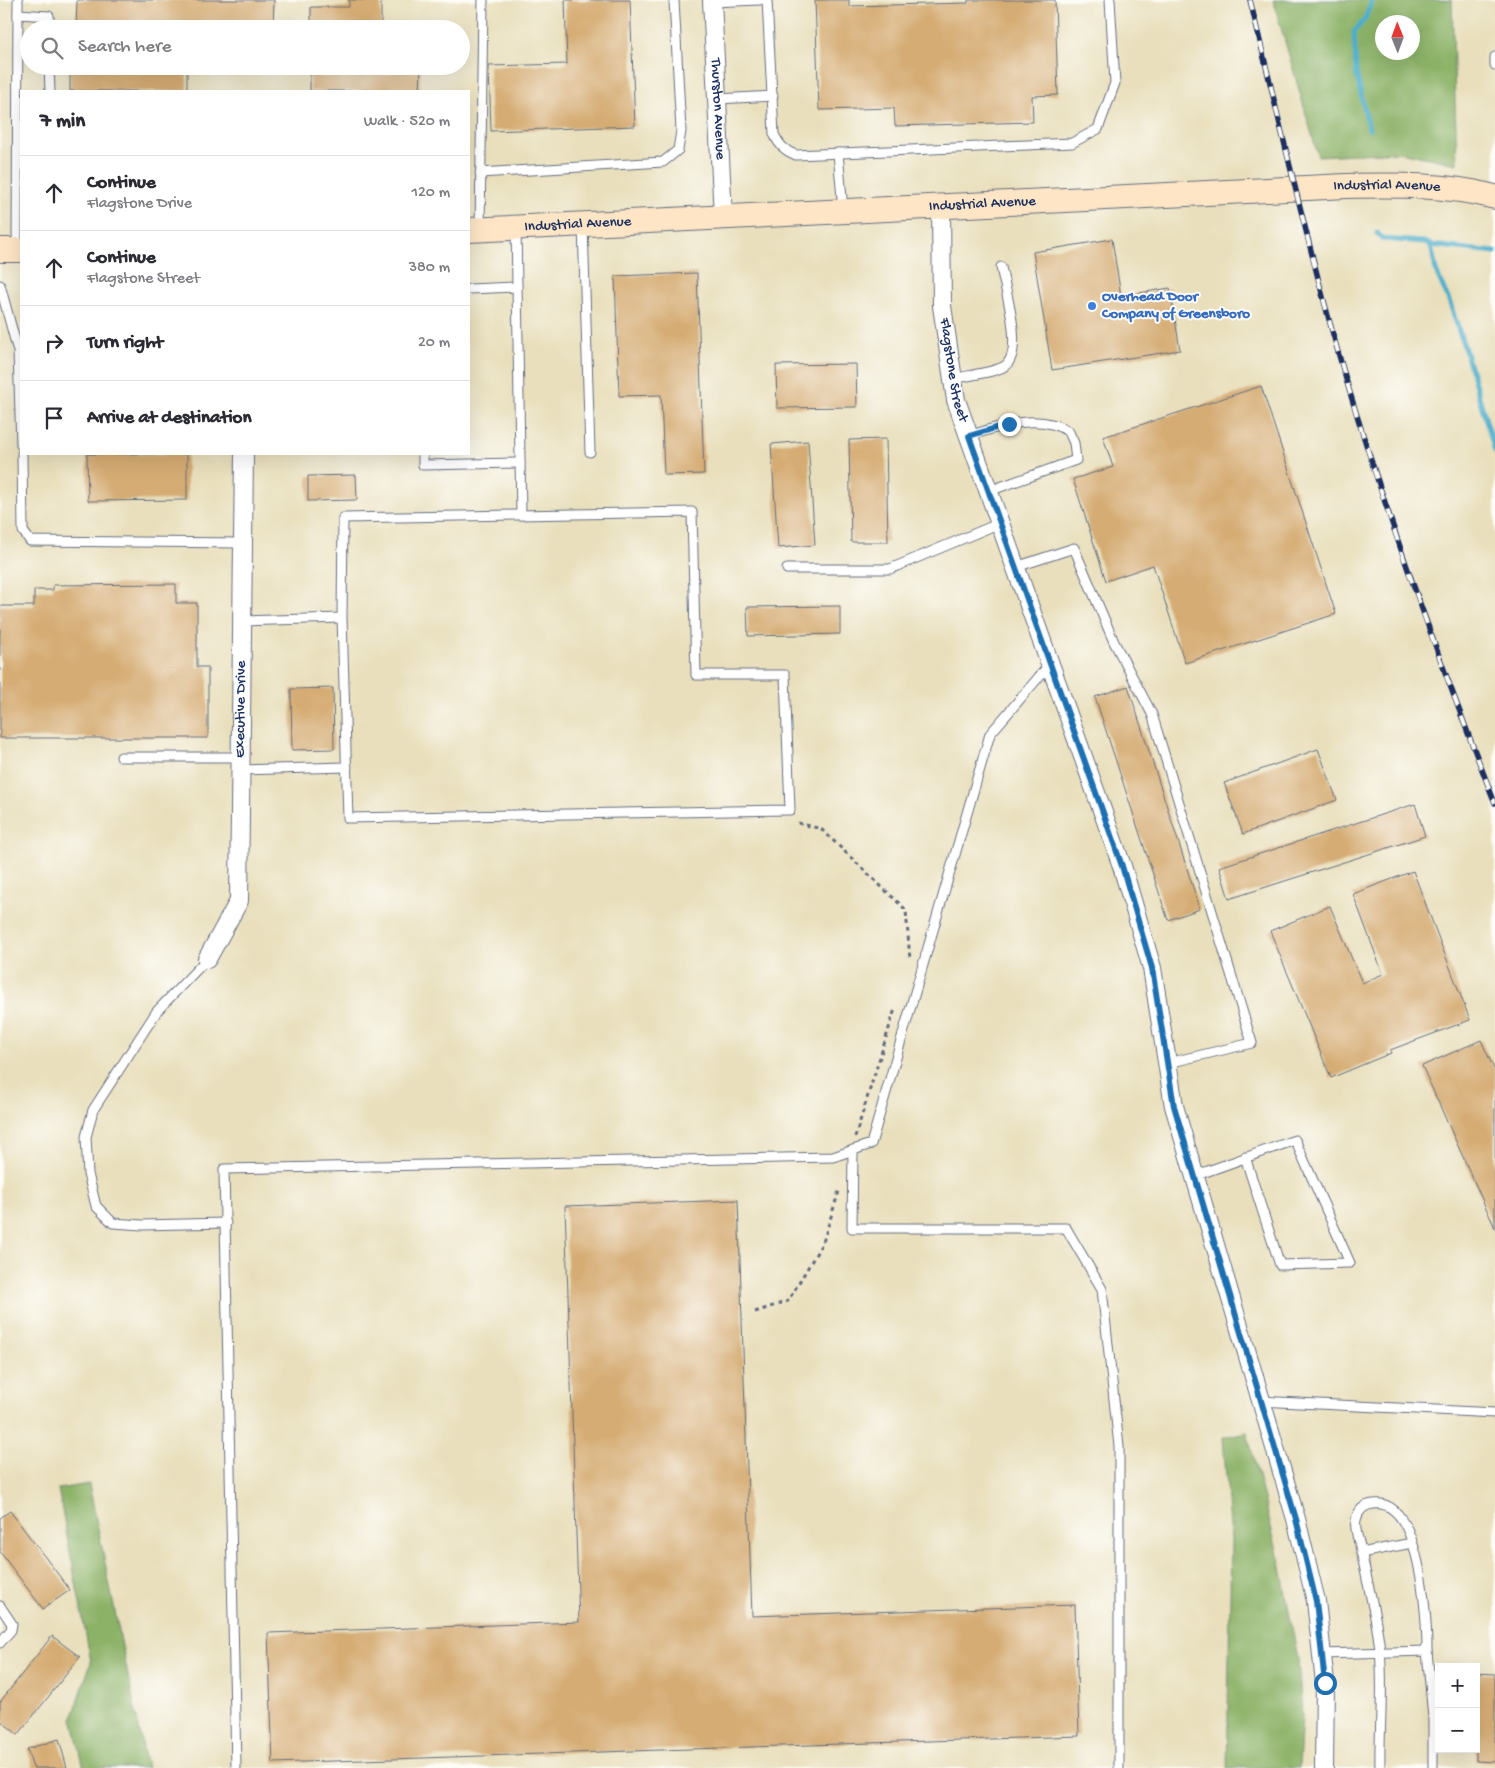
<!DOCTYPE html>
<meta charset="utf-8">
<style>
:root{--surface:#fff;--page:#f2f2f3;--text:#2b2b33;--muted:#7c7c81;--line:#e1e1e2}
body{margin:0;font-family:"Gochi Hand",sans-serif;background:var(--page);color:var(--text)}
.controls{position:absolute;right:15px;bottom:15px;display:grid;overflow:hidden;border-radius:0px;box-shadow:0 5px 20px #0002}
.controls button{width:45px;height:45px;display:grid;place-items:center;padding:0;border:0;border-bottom:1px solid var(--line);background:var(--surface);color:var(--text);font:25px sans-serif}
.compass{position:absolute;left:1375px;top:15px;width:45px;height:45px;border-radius:50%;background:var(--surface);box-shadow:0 5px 20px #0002;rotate:359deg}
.stop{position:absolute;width:15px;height:15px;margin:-11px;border:4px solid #1f6fb2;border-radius:50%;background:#fff}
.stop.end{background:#1f6fb2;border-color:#fff;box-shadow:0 1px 5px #0008}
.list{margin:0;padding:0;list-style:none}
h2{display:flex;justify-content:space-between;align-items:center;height:65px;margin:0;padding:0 20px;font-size:21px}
h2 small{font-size:16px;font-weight:400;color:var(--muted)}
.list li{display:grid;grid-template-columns:32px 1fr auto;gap:15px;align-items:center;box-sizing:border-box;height:75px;padding:0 20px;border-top:1px solid var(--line)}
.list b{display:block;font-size:19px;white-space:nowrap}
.list p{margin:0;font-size:16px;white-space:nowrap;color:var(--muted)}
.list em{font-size:16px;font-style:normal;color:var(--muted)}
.icon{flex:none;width:28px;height:28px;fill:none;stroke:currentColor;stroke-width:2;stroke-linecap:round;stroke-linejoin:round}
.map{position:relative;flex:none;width:1495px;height:1768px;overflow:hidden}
.search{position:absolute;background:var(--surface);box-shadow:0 5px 20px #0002;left:20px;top:20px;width:450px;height:55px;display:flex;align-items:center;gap:12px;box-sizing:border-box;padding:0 18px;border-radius:28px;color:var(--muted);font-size:19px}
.panel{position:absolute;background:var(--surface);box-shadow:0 5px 20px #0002;left:20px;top:90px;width:450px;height:365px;border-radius:0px}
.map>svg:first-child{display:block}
</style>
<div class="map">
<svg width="1495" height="1768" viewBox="0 0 1495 1768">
<rect width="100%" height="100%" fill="#fdfcf7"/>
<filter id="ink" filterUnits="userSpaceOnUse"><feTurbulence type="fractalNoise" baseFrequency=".02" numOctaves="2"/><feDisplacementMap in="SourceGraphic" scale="10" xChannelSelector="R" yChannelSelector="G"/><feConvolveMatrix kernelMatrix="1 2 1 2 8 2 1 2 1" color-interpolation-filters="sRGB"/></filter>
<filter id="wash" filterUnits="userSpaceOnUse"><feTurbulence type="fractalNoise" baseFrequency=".0096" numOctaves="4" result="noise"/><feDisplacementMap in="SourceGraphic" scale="20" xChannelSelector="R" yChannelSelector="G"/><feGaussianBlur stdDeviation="1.12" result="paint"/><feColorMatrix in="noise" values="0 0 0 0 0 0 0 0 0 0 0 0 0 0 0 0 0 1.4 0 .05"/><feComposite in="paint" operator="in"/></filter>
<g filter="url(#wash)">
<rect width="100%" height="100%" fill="#e9dfbc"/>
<g fill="#8cb268" stroke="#547063" fill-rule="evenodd">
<path d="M 1273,0 L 1452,0 L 1457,164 L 1400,152 L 1318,156 ZM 1382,22 L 1412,22 L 1412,52 L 1382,52 Z"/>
<path d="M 1247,1432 L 1280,1562 L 1298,1659 L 1302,1714 L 1299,1768 L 1227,1768 L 1231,1540 L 1223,1437 Z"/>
<path d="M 89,1484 L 147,1768 L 84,1768 L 72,1719 L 91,1662 L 58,1489 Z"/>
</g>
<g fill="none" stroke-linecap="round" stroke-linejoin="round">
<g stroke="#4badca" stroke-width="5">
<path d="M 1369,129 L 1356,73 L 1354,32 L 1365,19 L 1372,0"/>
<path d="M 1377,233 L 1383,239 L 1424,242 L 1431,245 L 1436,271 L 1450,303 L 1467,356 L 1495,451"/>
<path d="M 1431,245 L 1495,252"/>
</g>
</g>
<g id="blocks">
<g fill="#d5ac73">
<path d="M 77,0 L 274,0 L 273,29 L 76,29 Z"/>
<path d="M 349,0 L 381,0 L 381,29 L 311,29 L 311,7 L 349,7 Z"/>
<path d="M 565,0 L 630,0 L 635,126 L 491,131 L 489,66 L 567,64 Z"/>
<path d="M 815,0 L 849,0 L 849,6 L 968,3 L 968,0 L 1055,0 L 1058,95 L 1032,96 L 1033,122 L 895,126 L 894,108 L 819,110 Z"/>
<rect x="70" y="66" width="117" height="25"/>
<path d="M 310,66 L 421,66 L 420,91 L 310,91 Z"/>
<path d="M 1112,239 L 1121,296 L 1170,288 L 1180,350 L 1052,370 L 1033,252 Z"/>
<path d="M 697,273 L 704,474 L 664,475 L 661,395 L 619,396 L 615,276 Z"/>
<path d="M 856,364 L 857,407 L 777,408 L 776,365 Z"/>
<path d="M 1261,386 L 1336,614 L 1185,663 L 1153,565 L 1106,581 L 1073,479 L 1113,467 L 1103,437 Z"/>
<path d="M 886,439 L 888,542 L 851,542 L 849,440 Z"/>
<path d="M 808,441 L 815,545 L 778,548 L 771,444 Z"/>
<path d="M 87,454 L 187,454 L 187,500 L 88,501 Z"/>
<path d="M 356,475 L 357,500 L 308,501 L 308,476 Z"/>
<path d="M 176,584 L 176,603 L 197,603 L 197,667 L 208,667 L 208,738 L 0,738 L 0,606 L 34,606 L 34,590 L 53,590 L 53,585 Z"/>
<path d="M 840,606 L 840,634 L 748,636 L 747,607 Z"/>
<path d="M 1128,686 L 1200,909 L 1168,920 L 1095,697 Z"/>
<path d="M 333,688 L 334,749 L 292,750 L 291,689 Z"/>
<path d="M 1318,749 L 1337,800 L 1243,834 L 1224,783 Z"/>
<path d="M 1415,804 L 1425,836 L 1229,899 L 1219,867 Z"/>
<path d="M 1413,871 L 1470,1020 L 1390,1050 L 1391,1053 L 1331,1078 L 1270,931 L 1330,906 L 1362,983 L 1383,974 L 1353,894 Z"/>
<path d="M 1481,1040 L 1495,1071 L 1495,1228 L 1422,1066 Z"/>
<path d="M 738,1200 L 752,1616 L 1075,1605 L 1079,1736 L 273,1763 L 268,1633 L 579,1622 L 565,1206 Z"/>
<path d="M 10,1511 L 70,1590 L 43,1609 L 0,1552 L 0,1518 Z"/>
<path d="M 52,1636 L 80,1657 L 18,1735 L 0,1720 L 0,1702 Z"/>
<path d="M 1476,1673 L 1495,1674 L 1495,1762 L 1476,1761 Z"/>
<path d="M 59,1739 L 67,1768 L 33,1768 L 27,1749 Z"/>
</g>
</g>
</g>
<g filter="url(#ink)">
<use href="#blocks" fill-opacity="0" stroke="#636d7f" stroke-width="1"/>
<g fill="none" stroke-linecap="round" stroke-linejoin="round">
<defs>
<g id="lane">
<path d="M 767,0 L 774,134 C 779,145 785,151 796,155 L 1072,143 L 1098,129 L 1115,83 L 1110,0"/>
<path d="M 712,2 L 760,0"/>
<path d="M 18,14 L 49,16 L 49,29"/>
<path d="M 1495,57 L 1495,65"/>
<path d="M 49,66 L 50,91"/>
<path d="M 717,99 L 773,96"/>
<path d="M 838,153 L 843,210"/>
<path d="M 480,173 L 663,162 L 678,150 L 681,131 L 674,0"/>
<path d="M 583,225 L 590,452"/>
<path d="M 516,227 L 521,515"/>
<path d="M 480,229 L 483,0"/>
<path d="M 17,249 L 18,0"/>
<path d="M 0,285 L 18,351 L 21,445"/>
<path d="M 469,289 L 517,287"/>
<path d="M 953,379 C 964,376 999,372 1006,365 C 1024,349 1005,290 1001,267"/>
<path d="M 969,436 C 1000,426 1040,412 1069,432 L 1074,443 L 1076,460 L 989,491"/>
<path d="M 22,454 L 23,531 L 30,541 L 242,543"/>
<path d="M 423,454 L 423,465 L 520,463"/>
<path d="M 1016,567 L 1074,548 L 1114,642 L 1152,714 L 1252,1043 L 1168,1063"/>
<path d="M 787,569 L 890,569 L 1000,523"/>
<path d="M 242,621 L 342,618 L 343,518 L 692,512 L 696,675 L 785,675 L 790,810 L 348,818 L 342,618"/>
<path d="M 121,757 L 240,757"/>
<path d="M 240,770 L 347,767"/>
<path d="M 207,959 L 157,1011 L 93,1110 L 86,1137 L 88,1174 L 96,1206 L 113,1223 L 142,1225 L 226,1223"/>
<path d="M 853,1150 L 852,1228 L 1066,1228 L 1102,1289 L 1119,1446 L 1119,1768"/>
<path d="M 1194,1176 L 1295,1140 L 1350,1263 L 1280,1265 L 1245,1157"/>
<path d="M 1261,1401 L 1495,1413"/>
<path d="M 1361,1553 L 1412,1543"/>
<path d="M 0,1606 L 12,1624 L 11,1630 L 0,1643"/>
<path d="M 1322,1654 L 1427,1651 L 1433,1717 L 1433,1768"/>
<path d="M 236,1768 L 224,1169 L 833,1157 L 871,1144 L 990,734 L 1050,664"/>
<path d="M 1380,1768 C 1379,1729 1384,1689 1380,1651 C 1377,1617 1367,1583 1361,1550 C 1359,1541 1354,1530 1356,1520 C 1358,1511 1363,1505 1373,1504 C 1421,1497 1427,1619 1427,1651"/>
</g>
<g id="street">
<path id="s1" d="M 712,0 L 723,217"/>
<path id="s2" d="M 941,207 L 942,306 L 956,400 L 1122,866 L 1152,968 L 1174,1106 L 1296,1519 L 1316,1601 L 1325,1683 L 1324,1768"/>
<path id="s3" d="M 207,959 L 239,901 L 244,454"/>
</g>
<g id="secondary">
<path id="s4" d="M 469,230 L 1346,186 C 1396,185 1446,184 1495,197"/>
<path d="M 0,250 L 21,250"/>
</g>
</defs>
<use href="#lane" stroke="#636d7f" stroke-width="11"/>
<use href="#street" stroke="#636d7f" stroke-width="20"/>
<use href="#secondary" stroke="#636d7f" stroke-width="26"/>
<g stroke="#636d7f" stroke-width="3" stroke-dasharray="4 4" stroke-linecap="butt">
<path d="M 798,823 L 821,829 L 906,910 L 910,960"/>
<path d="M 855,1137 L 895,1009"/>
<path d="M 755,1312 L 788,1301 L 823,1242 L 839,1191"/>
</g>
<use href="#lane" stroke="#fff" stroke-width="9"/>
<use href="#street" stroke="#fff" stroke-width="18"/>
<use href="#secondary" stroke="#fde5c5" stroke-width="24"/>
<defs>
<path id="rail" d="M 1250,0 C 1279,118 1305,236 1338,352 C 1382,505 1437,655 1495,803"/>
</defs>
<use href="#rail" stroke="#1b2f5e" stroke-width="5.5"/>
<use href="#rail" stroke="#fdfcf7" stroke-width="4" stroke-dasharray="11" stroke-linecap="butt"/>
</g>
</g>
<g fill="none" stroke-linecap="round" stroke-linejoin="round" filter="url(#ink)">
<path stroke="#1f6fb2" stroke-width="6" d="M 1009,424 L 969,436 L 1122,866 L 1152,968 L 1174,1106 L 1296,1519 L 1316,1601 L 1325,1683"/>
</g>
<circle fill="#3f7fe0" stroke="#fdfcf7" stroke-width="2" cx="1092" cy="306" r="5"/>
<g text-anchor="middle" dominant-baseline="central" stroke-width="4" stroke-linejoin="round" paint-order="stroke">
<g font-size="15" fill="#1b2f5e" stroke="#fdfcf7">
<text stroke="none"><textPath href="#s1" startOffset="109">Thurston Avenue</textPath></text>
<text stroke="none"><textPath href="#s4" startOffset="919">Industrial Avenue</textPath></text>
<text stroke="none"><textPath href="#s4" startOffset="514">Industrial Avenue</textPath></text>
<text stroke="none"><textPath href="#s4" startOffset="109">Industrial Avenue</textPath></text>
<text stroke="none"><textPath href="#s2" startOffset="164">Flagstone Street</textPath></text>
<text stroke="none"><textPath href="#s3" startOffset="258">Executive Drive</textPath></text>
</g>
<g font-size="15" font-weight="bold" fill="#366cbe" stroke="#fdfcf7" text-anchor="start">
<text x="1102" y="297">Overhead Door<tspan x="1102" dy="17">Company of Greensboro</tspan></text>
</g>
</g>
</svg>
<div class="controls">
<button>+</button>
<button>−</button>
</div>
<svg class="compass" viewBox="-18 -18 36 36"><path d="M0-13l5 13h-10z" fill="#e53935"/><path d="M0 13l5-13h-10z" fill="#7c7c81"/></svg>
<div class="stop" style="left:1325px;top:1683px"></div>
<div class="stop end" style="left:1009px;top:424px"></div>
<div class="search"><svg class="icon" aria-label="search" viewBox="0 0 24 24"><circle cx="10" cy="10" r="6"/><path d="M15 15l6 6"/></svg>Search here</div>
<section class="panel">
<h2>7 min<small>Walk · 520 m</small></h2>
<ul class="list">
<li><svg class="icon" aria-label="ahead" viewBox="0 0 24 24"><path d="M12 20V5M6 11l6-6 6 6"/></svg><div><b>Continue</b><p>Flagstone Drive</p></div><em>120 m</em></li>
<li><svg class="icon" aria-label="ahead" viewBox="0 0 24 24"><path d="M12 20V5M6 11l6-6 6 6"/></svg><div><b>Continue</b><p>Flagstone Street</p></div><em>380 m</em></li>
<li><svg class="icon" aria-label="right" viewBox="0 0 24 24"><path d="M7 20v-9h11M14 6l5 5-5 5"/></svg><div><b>Turn right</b></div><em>20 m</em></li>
<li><svg class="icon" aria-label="arrive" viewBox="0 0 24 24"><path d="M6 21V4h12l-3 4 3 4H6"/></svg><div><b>Arrive at destination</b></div></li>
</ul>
</section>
</div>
